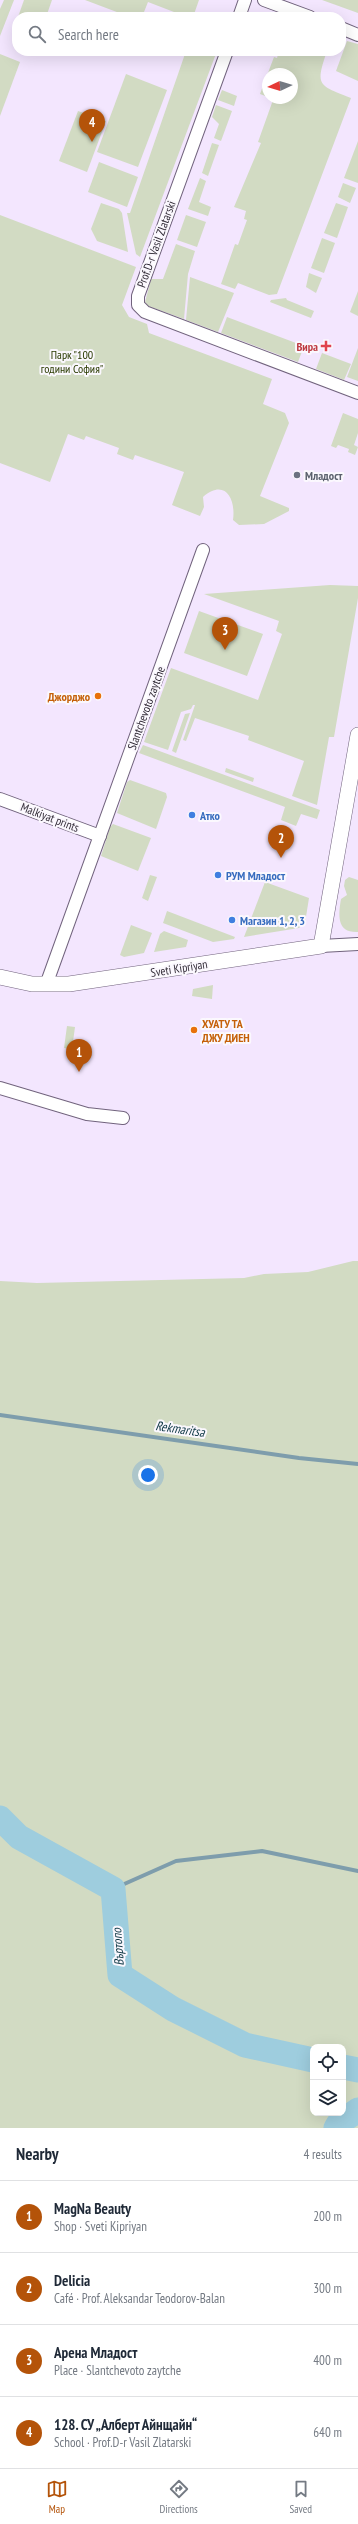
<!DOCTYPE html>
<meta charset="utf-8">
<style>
:root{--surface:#fff;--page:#f2f2f3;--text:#1f2937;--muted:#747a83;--line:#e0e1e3;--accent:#b45309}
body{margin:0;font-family:"PT Sans Narrow",sans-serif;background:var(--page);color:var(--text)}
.controls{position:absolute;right:12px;bottom:12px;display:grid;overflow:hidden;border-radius:8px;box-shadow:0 4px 16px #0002}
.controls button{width:36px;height:36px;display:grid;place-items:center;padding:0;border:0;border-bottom:1px solid var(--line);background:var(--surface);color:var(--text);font:20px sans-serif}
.compass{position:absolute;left:262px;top:68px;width:36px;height:36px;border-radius:50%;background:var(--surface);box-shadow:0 4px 16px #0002;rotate:266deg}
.you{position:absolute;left:148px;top:1475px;width:14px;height:14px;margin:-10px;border:3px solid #fff;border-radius:50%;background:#1a73e8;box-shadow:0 0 0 6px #1a73e833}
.badge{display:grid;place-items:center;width:26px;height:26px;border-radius:50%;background:var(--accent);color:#fff;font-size:13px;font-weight:700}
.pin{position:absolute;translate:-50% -33px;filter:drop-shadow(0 1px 2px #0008)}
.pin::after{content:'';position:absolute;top:21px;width:14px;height:12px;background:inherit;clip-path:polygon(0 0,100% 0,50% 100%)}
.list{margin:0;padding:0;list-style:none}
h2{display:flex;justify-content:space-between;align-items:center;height:52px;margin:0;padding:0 16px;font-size:17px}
h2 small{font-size:13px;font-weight:400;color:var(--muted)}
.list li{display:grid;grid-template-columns:26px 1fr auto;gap:12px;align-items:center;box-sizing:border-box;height:72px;padding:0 16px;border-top:1px solid var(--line)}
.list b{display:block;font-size:15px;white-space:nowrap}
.list p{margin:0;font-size:13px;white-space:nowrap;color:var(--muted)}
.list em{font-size:13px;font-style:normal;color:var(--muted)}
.icon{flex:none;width:22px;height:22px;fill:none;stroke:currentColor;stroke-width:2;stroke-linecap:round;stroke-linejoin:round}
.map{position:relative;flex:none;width:358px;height:2128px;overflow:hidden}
.search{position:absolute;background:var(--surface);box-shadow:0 4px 16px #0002;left:12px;right:12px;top:12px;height:44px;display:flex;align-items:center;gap:10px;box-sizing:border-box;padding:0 14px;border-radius:16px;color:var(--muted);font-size:15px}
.sheet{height:340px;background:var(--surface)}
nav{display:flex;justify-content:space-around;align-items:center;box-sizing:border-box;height:56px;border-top:1px solid var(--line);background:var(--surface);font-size:11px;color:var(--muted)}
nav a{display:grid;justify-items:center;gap:2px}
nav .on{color:var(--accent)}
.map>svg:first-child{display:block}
</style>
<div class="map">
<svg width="358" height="2128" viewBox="0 0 358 2128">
<rect width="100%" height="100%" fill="#f3e6fe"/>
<g fill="#d2dbc3" fill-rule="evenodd">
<path d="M 4,0 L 14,0 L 0,36 L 0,9 Z"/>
<path d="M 24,0 L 52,0 L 46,17 L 18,17 Z"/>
<path d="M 85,0 L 199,0 L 193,17 L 187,17 L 148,2 L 142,17 L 130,17 Z"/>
<path d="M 322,0 L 358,0 L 358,13 Z"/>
<path d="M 347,41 L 358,44 L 358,81 L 336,71 Z"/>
<path d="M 186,51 L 217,51 L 140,257 L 136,254 L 127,213 L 130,213 Z"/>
<path d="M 279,51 L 327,51 C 315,86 318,85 351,98 L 277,294 L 269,295 L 238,283 L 235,289 L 221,284 L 235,244 L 238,245 L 247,220 L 244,219 L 246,211 L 234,207 L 261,143 L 258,142 L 273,100 L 270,98 L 292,98 L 292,74 L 268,74 L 268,97 L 260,94 L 274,57 L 277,58 Z"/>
<path d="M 0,54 L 20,62 L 0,116 Z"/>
<path d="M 126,74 L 167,90 L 138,167 L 97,152 Z"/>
<path d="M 222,90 L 237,96 L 234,106 L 218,100 Z"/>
<path d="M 216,105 L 232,111 L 221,141 L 214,138 L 219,124 L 212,117 Z"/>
<path d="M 78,111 L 106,121 L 87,172 L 59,161 Z"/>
<path d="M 358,141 L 358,183 L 344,178 Z"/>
<path d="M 212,143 L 219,145 L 208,176 L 202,173 Z"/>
<path d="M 99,162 L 138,177 L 127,207 L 88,192 Z"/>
<path d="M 200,178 L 206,181 L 199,202 L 211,207 L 208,216 L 188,209 Z"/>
<path d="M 343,183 L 356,188 L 350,203 L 338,197 Z"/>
<path d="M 101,203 L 119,209 L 122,213 L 128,252 L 97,241 L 91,229 Z"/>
<path d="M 336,203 L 348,207 L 337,238 L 324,233 Z"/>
<path d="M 0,215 L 136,267 L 122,305 L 129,317 L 147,324 L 149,333 L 272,379 L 263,404 L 285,413 L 289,423 L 260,496 L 289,508 L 289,511 L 264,524 L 239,525 L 233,520 C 236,499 225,478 203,497 L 204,507 L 200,516 L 172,505 L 184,472 L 135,455 L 133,460 L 117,454 L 119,448 L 86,436 L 84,440 L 68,434 L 50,482 L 0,463 Z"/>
<path d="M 186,215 L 206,222 L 197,247 L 177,240 Z"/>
<path d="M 322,238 L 335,243 L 324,273 L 311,268 Z"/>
<path d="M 176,244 L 195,251 L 188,274 L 184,319 L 148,306 L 145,302 L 151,279 L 163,279 Z"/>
<path d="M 309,273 L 322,278 L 316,293 L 306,287 Z"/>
<path d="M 190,277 L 234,293 L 218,332 L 186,320 Z"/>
<path d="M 358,291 L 358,316 L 350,312 Z"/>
<path d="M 286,298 L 287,300 L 314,311 L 311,318 L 270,302 L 271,300 Z"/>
<path d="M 227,317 L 304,346 L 298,362 L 221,333 Z"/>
<path d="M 358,348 L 358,381 L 347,377 Z"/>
<path d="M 322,353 L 351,364 L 344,380 L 316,369 Z"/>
<path d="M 343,413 L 358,419 L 358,433 L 354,445 L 358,447 L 355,455 L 348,452 L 349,449 L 338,445 L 336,448 L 331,446 Z"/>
<path d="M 330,585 L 358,586 L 358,598 L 334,737 L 329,737 L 317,805 L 292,796 L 304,761 L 248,740 L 249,736 L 195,718 L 186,741 L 183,740 L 195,705 L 193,705 L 191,709 L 181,712 L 168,750 L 144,742 L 171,668 L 258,700 L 282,634 L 276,631 L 279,621 L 204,594 Z"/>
<path d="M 199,611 L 263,634 L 247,676 L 184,653 Z"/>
<path d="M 190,713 L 176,753 L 172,751 L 185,714 Z"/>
<path d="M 143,745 L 320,810 L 317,819 L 301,814 L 296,826 L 281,820 L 285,807 L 139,753 Z"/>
<path d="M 226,768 L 254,778 L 253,782 L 225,772 Z"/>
<path d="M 130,780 L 166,793 L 167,797 L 156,829 L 117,813 L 127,782 Z"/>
<path d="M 113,824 L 151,838 L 138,871 L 101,856 L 110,827 Z"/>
<path d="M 150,875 L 157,877 L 148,901 L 142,898 Z"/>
<path d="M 349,877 L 358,880 L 358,932 C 337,933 338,916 341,899 L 347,895 L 344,886 L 345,880 Z"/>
<path d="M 265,882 L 309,898 L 305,923 L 299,928 L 244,937 Z"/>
<path d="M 167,911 L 235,937 L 234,939 L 213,942 L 163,923 Z"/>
<path d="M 131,925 L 152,933 L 144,953 L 124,957 L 120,955 Z"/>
<path d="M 164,931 L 188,940 L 186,947 L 154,952 L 160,934 Z"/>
<path d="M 213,985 L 212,999 L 192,996 L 193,989 Z"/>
<path d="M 67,1026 L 75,1027 L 72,1049 L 64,1048 Z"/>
<path d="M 353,1261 L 358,1261 L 358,2128 L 0,2128 L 0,1281 L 37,1283 L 244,1278 L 264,1274 L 308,1272 ZM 313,2047 L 343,2047 L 343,2113 L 313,2113 Z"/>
</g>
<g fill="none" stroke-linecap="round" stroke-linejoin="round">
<g stroke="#7e9dac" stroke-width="4">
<path d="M 0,1415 L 299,1458 L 358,1464"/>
<path d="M 113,1889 L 176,1861 L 262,1851 L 358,1871"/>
</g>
<g stroke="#9ecdde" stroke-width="25">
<path d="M 0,1818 L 19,1837 L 113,1889 L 120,1975 L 173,2009 L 245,2045 L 313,2060"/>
<path d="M 343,2067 L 358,2070"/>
<path d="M 336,2128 L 339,2123 L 358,2110"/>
</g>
<defs>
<g id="minor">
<path d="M 264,0 L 310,17"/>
<path d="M 239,17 L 245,0"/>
<path d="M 341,28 L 358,35"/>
<path d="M 227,51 L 138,296 L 138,305 L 145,312 L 358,393"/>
<path d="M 0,799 L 100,836"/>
<path d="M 321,946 L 358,944"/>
<path d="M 46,985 L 203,550"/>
<path d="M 0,1088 L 87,1114 L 123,1118"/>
</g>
<path id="tertiary" d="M 0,977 L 32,984 L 69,984 L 321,946 L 358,735"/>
</defs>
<use href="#minor" stroke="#71637d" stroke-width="14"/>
<use href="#tertiary" stroke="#71637d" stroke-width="16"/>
<use href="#minor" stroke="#fff" stroke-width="12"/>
<use href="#tertiary" stroke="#fff" stroke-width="15"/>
</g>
<path fill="#e0444e" stroke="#fbf8fe" stroke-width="1.5" d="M324 340h4v4h4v4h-4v4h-4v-4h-4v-4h4z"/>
<circle fill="#6b7280" stroke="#fbf8fe" stroke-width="1.5" cx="297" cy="475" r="4"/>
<g fill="#e8710a" stroke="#fbf8fe" stroke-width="1.5">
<circle cx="98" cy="696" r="4"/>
<circle cx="194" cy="1030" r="4"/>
</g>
<g fill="#3f7fe0" stroke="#fbf8fe" stroke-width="1.5">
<circle cx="192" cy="815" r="4"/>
<circle cx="218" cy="875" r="4"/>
<circle cx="232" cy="920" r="4"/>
</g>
<g text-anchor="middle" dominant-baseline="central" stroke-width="4" stroke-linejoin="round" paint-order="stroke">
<g font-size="12" fill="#332d38" stroke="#fbf8fe">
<text transform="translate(156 244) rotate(-70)">Prof.D-r Vasil Zlatarski</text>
<text transform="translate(146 708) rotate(-70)">Slantchevoto zaytche</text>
<text transform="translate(50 817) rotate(21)">Malkiyat prints</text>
<text transform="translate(179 968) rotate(-9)">Sveti Kipriyan</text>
</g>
<g font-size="12" font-weight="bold" fill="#be3a42" stroke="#fbf8fe" text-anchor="end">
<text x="318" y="346">Вира</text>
</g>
<g font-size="12" fill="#2a3b00" stroke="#fbf8fe">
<text x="72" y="354">Парк "100<tspan x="72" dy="14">години София"</tspan></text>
</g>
<g font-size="12" font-weight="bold" fill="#5b616d" stroke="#fbf8fe" text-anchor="start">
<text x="305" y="475">Младост</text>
</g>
<g font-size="12" font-weight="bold" fill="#c56008" stroke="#fbf8fe" text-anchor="end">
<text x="90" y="696">Джорджо</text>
<text x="202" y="1023" text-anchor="start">ХУАТУ ТА<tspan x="202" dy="14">ДЖУ ДИЕН</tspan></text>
</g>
<g font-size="12" font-weight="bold" fill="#366cbe" stroke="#fbf8fe" text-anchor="start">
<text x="200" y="815">Атко</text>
<text x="226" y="875">РУМ Младост</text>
<text x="240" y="920">Магазин 1, 2, 3</text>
</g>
<g font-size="13" font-style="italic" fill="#0d3744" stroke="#fbf8fe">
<text transform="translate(180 1429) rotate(8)">Rekmaritsa</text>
<text transform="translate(118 1947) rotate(-94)">Въртопо</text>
</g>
</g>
</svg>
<div class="controls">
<button><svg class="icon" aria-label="locate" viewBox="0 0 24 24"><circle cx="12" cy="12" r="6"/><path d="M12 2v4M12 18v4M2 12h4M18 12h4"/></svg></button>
<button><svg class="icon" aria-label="layers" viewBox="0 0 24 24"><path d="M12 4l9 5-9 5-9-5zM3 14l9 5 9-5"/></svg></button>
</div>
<svg class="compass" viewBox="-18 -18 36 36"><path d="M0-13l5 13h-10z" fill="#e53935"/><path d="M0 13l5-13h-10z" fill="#747a83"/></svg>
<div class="you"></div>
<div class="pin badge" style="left:79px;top:1072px">1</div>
<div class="pin badge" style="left:281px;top:858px">2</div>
<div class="pin badge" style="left:225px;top:650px">3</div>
<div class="pin badge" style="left:92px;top:142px">4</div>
<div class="search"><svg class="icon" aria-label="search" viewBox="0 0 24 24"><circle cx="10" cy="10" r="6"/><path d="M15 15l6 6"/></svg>Search here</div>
</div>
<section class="sheet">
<h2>Nearby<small>4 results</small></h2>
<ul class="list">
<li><span class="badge">1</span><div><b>MagNa Beauty</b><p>Shop · Sveti Kipriyan</p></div><em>200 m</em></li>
<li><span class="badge">2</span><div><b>Delicia</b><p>Café · Prof. Aleksandar Teodorov-Balan</p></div><em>300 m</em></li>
<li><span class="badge">3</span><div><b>Арена Младост</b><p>Place · Slantchevoto zaytche</p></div><em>400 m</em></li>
<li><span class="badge">4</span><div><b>128. СУ „Алберт Айнщайн“</b><p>School · Prof.D-r Vasil Zlatarski</p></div><em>640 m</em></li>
</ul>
</section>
<nav>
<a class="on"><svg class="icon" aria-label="map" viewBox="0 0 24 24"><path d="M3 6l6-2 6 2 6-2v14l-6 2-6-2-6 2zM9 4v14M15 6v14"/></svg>Map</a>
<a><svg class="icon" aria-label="directions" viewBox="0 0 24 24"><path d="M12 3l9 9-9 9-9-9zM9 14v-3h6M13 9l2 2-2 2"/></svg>Directions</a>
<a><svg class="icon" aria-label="saved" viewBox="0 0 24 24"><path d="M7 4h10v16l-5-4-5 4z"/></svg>Saved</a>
</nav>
